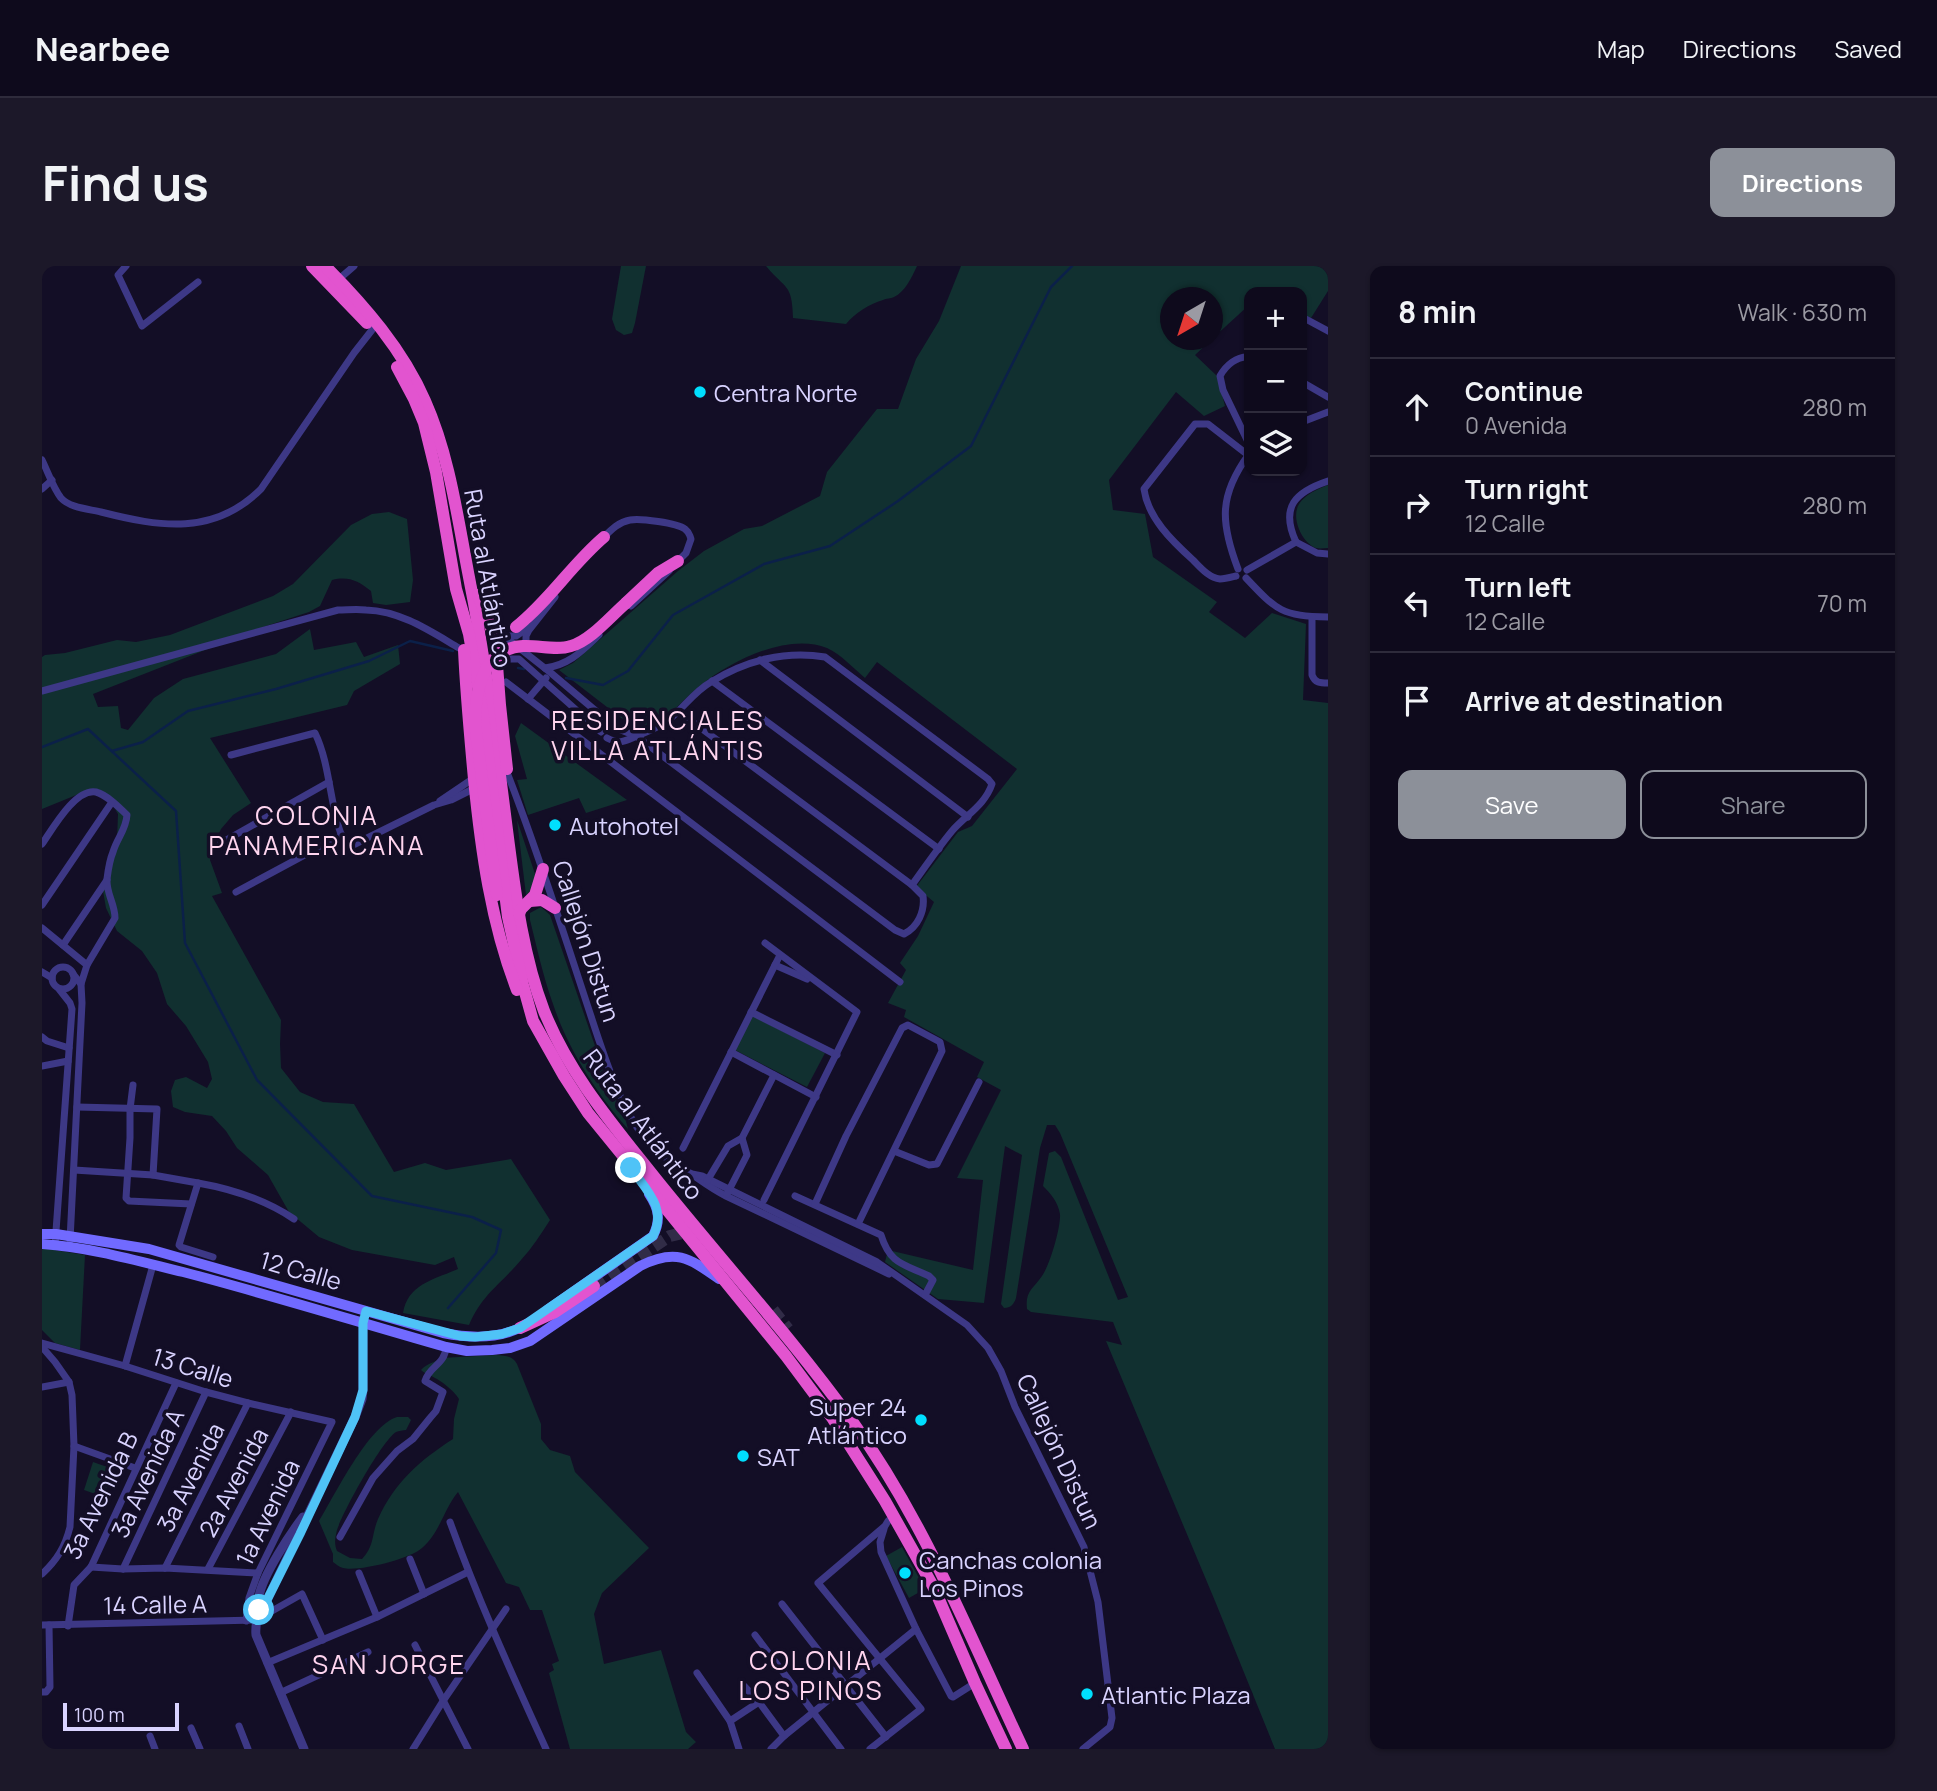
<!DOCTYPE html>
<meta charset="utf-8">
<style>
:root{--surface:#0e0a1c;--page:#1c1829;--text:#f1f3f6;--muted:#9b9aa3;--line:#2e2b3b;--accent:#8c9099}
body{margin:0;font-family:Manrope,sans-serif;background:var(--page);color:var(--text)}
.controls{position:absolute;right:21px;top:21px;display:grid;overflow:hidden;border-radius:14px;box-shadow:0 2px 5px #0004}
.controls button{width:63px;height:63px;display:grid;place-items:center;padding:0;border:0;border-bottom:2px solid var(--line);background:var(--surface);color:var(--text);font:35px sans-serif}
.compass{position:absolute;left:1118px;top:21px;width:63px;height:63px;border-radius:50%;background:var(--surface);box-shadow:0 2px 5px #0004;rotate:219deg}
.scale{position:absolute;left:21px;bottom:18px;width:116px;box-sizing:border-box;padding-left:7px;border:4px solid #d9d3ff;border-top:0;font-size:19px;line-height:24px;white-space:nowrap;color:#d9d3ff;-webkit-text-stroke:5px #130e26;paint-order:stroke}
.stop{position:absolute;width:21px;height:21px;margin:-16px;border:5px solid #4fc3f7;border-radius:50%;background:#fff}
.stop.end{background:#4fc3f7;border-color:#fff;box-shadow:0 2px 7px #0008}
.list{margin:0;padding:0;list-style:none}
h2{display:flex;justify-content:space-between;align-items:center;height:91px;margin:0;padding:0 28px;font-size:30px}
h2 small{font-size:23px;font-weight:400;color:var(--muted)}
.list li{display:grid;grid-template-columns:46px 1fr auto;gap:21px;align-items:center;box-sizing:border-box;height:98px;padding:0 28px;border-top:2px solid var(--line)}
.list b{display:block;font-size:26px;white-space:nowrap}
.list p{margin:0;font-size:23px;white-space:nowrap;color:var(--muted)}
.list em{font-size:23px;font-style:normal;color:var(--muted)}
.actions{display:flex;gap:14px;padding:21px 28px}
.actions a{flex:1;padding:16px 0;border:2px solid var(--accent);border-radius:14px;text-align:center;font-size:24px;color:var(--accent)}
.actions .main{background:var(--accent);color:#fff}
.icon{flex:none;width:38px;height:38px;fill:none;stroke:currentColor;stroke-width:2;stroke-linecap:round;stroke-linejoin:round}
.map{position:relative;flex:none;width:1286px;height:1483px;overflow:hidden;border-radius:14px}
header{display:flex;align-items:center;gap:42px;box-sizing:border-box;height:98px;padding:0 35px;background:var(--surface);border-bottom:2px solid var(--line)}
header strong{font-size:33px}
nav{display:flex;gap:38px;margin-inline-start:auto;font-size:24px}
.intro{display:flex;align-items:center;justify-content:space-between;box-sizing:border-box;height:168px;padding:0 42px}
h1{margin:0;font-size:49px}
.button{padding:18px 32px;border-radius:14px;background:var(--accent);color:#fff;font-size:24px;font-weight:700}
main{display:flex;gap:42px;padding:0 42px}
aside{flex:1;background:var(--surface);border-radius:14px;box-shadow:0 2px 5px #0004}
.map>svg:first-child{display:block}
</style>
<header>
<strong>Nearbee</strong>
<nav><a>Map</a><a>Directions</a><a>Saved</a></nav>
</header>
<div class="intro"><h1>Find us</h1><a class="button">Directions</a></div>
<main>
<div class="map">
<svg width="1286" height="1483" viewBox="0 0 1286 1483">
<rect width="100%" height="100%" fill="#130e26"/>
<g fill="#113030">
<path d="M 579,0 L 604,0 L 593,57 L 590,67 L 582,69 L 574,64 L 570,53 Z"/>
<path d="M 724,0 L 875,0 C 870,11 863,26 852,31 C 849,33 844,32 841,34 C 827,38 813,47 804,58 L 751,52 C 750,17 744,24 724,0 Z"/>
<path d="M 919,0 L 1286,0 L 1286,25 L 1269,52 L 1260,48 L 1260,26 L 1207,26 L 1207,39 L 1171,72 L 1170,32 L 1128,32 L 1128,74 L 1169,74 L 1153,89 L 1175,110 L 1183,140 L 1162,150 L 1134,126 L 1067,214 L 1071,244 L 1103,248 L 1111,291 L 1175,336 L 1167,346 L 1203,372 L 1230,347 L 1264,358 L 1261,434 L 1286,437 L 1286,1483 L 1233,1483 L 1173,1335 L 1064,1075 L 1080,1079 L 1071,1056 L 989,1046 L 985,1043 C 983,1025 991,1023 1000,1010 C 1008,999 1019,961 1018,948 C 1016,936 1009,928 1001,920 L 1007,887 L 1013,885 L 1019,891 L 1076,1034 L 1086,1031 L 1018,867 L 1013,859 L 1005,859 L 998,882 L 974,1032 C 972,1038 969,1042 962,1042 L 959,1038 L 980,889 L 963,880 L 942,1037 L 896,1033 L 843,996 L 846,984 L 931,1004 L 941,914 L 915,912 L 959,824 L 935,811 L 942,796 L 862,751 L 864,744 L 846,737 L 864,704 L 858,697 L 876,670 L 892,636 L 874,621 L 916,566 L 930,560 L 975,503 L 835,396 L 823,412 C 812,403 799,388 785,382 C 746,366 689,395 659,419 C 643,431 628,452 608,459 C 601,461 594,460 587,458 L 517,404 L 531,397 L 636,305 L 662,285 L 702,263 L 720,260 L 778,230 L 785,206 L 835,143 L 856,143 L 874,93 L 897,55 Z"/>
<path d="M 1286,219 L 1286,282 C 1282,282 1278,283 1274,282 C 1261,277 1251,256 1255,243 C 1258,231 1275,223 1286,219 Z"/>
<path d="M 347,246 L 365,253 L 371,314 L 368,336 L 344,339 L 331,337 L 329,325 C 316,315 307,310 290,314 L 278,340 L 267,346 L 224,360 L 51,428 L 56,441 L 76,440 L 79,462 L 86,464 L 112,432 L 141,413 L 234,388 L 268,363 L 272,384 L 314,376 L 322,391 L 356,379 L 358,398 L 312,425 L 305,439 L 168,472 L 209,537 L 191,549 L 179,563 L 171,580 L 168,594 L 180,627 L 170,630 L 239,754 L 238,778 L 239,802 L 258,826 L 281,836 L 312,838 L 352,906 L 383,897 L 404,904 L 469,893 L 508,954 C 499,968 490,982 479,994 C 459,1018 440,1028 427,1059 L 361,1047 C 366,1018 391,1014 416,1003 L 412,991 L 393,999 L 310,984 L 277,971 L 247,946 L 226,909 L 195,882 L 184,865 L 170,850 L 143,846 L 131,841 L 129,825 L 133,814 L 144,811 L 165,822 L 170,813 L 166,796 L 144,760 L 125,738 L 115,707 L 100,685 L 75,665 L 64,642 L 61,625 L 64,599 L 75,574 L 76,548 L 66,531 L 49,523 L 0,543 L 0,391 L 3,389 L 23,387 L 75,374 L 94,376 L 128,369 L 231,330 L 251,318 L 309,259 L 330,248 Z"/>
<path d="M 479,457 L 585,534 L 544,547 L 537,532 L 486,549 L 475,514 L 485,513 L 473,470 Z"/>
<path d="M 475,554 L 496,617 L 484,629 Z"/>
<path d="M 499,641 L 508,649 L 563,809 L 583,852 L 586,863 C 554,827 526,783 511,738 C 501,710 495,682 488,654 L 488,647 Z"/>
<path d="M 711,750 L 783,787 L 765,821 L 693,784 Z"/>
<path d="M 0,982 L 43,989 L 38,1084 L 13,1077 L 0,1064 Z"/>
<path d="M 454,1089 C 463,1090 470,1089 475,1098 L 499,1158 L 499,1173 L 508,1184 L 528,1190 L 533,1206 L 607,1282 L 560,1327 L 552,1348 L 562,1398 L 619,1384 L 644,1466 L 654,1476 L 646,1483 L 528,1483 L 507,1407 L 512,1404 L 510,1398 L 517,1395 L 500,1344 L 488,1344 L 477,1321 L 464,1317 L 416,1226 C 402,1243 397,1268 380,1282 C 368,1293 316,1306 301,1302 C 297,1301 295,1299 291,1296 L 291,1288 L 277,1255 C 293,1229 326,1160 355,1151 C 357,1151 364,1151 366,1151 L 369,1154 L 364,1164 C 361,1164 357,1165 354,1166 C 339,1176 301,1246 295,1264 C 293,1272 292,1278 295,1285 L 308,1292 L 320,1293 C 333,1279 329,1270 336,1253 C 353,1216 377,1195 411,1173 L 412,1153 L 417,1133 C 412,1125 403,1118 395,1113 C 388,1109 385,1109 379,1104 C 385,1097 392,1097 399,1092 Z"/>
<path d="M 51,1196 L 71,1203 L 62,1231 L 42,1224 Z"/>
<path d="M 860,1281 L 883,1323 L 867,1332 L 844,1290 Z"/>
</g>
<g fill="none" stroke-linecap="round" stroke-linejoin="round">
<g stroke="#0b2049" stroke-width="2.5">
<path d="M 476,402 L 482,403"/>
<path d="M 524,412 L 561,419 L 586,405 L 631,349 L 722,298 L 788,280 L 856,235 L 929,180 L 1009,21 L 1030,0"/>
<path d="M 0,481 L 46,463 L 134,545 L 143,677 L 215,814 L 330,930 L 430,951 L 459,964 L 454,987 L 406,1042"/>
<path d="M 70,485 L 101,476 L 146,445 L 234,423 L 327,395 L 368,375 L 411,385"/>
</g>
<g stroke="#312c47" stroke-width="12" stroke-dasharray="12 6" stroke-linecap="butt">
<path d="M 552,1020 L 628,970 L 644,966 L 653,966"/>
<path d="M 731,1044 L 746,1063"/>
</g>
<g stroke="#3d3886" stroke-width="7">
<path d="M 84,0 L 76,9 L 100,60 L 156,16"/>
<path d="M 297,13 L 312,0"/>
<path d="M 1260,51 L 1286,65"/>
<path d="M 1207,91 C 1195,90 1184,99 1178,110 L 1181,124 L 1207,178"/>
<path d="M 1260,116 L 1286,131"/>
<path d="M 1260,156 L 1286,146"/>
<path d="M 0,194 C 6,206 11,222 19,232 C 28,242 47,243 59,246 C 118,261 172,270 219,223 L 312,87 L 330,64"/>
<path d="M 0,223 L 10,214"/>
<path d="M 560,273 C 568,265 576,256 588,254 C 598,252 635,257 643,263 C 648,267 647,268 649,273 L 644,287 L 635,296"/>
<path d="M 1254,276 C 1238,241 1253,226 1286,215"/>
<path d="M 1254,276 L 1275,287 L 1286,288"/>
<path d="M 1196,303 C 1178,256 1177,229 1207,188"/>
<path d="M 1205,304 L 1254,276"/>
<path d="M 1194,310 C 1190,311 1183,313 1178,313 C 1167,312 1158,301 1151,294 C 1130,275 1106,252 1102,223 L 1153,158 L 1166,158 L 1206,189"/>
<path d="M 1204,312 C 1235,345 1240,350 1286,351"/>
<path d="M 589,340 L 627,305"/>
<path d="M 1270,351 L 1270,409 C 1273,417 1278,417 1286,417"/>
<path d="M 450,358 L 462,370 L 509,407 L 574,462 L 594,470 L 853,664 L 862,668 C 876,661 883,645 881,630 L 870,619 L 636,445"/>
<path d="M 463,370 L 474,370 L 487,361"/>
<path d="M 484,383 L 484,370 L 487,364 L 513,331"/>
<path d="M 718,394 L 926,551"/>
<path d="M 503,402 C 527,399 540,385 557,369"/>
<path d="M 456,403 L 464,393 L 477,393 L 559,466"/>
<path d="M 670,415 L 897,583"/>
<path d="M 464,416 L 858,716"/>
<path d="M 0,425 L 296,344 C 305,344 315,343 324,344 C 359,345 388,365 417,382"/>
<path d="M 486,433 L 504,412"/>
<path d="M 565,472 C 578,479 583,475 595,470 C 607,465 619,461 629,452 C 643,440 653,425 669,416 C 703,395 743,384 783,391 L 946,513 L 950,518 C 943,539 924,549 910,565 C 896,582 883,601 870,619"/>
<path d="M 189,489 L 273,467 C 290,502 287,547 305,582 L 392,539 L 409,534 L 433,522"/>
<path d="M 466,509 C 495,583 519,659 544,735 C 558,777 577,843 606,876 C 617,890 634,897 648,907 C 661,916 670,923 684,930 L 847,1008"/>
<path d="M 398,535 L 432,512"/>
<path d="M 179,577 L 287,516"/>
<path d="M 0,578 C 10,564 33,522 54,526 C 65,529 77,541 85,549 C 84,564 75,572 71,586 C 68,593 66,605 65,613 C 64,627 73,638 73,652 L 45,699"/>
<path d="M 194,626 L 300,569"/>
<path d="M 0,639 L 70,536"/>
<path d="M 0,662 L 45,699 L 39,718"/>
<path d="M 21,679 L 65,614"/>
<path d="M 733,699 L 765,713"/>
<circle cx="21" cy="712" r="11"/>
<path d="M 0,706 L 10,712"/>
<path d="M 709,746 L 795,789"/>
<path d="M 0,771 L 5,775 L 27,782"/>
<path d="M 689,786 L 774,831"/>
<path d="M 0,800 L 26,795"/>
<path d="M 91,819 L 88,843 L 88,872 L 84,932 L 87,935 L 149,938"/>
<path d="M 35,841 L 115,843 L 111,909"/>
<path d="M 641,882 L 738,689"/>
<path d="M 852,885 L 887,899 L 895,898 L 937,816"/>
<path d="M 32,904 L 111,909 L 156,917 L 137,979 L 139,981 L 171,991"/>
<path d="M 650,908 L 660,910 L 835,996 L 925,1059 L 946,1082 L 959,1105 L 973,1141 L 1042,1281 L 1056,1336 L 1070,1452 L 1068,1461 L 1041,1483"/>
<path d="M 665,915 L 686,880 L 700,872 L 732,809"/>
<path d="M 156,917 C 190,923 224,934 252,953"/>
<path d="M 685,928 L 705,889 L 700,872"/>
<path d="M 753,930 L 839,969 C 848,998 861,998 887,1010 L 891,1014 L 883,1029"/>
<path d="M 722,934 L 815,746 L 723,677"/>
<path d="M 773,938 L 804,870 L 860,762 L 866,759 L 898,776 L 900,785 L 816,958"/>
<path d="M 28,974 L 40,737 L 39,718 L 31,708"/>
<path d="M 13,979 L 30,743 L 28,737 L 17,723"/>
<path d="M 0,1077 L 83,1100 L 164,1126 L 206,1137 L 290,1156 L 216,1307 L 207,1332 L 204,1355"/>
<path d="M 0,1081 L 13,1096 L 27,1116 L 30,1129 L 32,1180 L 28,1261 C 23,1281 15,1294 0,1308"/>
<path d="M 83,1100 L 111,999"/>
<path d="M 0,1121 L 27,1116"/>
<path d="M 32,1180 L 93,1202"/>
<path d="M 408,1256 C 436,1334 470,1408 504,1483"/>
<path d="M 842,1263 L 838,1276 L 839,1286 L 874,1363 L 909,1430 L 911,1431 L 933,1417"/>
<path d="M 298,1271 L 331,1212 L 355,1185 L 371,1173 L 388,1152 L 394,1145 L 401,1126 L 383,1115 C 387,1100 403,1099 404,1081"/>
<path d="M 368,1293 L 382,1328"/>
<path d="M 49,1301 L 81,1303 L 123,1302 L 216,1307"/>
<path d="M 123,1302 L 206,1137"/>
<path d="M 81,1303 L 164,1126"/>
<path d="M 166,1303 L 249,1146"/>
<path d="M 317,1307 L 335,1351"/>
<path d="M 740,1338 L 844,1471"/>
<path d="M 0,1359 L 214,1354 L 260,1328 L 281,1374"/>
<path d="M 26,1360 L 32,1319 L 49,1301 L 134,1117"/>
<path d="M 713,1369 L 799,1483"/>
<path d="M 373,1379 L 426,1483"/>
<path d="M 225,1397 L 335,1351 L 426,1306"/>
<path d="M 655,1407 L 688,1455 L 697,1483"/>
<path d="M 702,1420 L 717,1436 L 742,1470"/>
<path d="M 0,1426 L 4,1426 L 8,1421 L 7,1359"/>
<path d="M 238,1427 L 326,1386"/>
<path d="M 688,1455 L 717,1436"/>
<path d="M 197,1460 L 206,1483"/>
<path d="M 149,1462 L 158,1483"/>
<path d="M 108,1470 L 113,1483"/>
<path d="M 371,1483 L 401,1435 L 464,1343"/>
<path d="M 729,1483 L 742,1470 L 874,1363"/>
<path d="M 828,1483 L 879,1443 L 776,1317 L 843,1260 L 846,1255"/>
</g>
<g stroke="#3d3886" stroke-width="9">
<path d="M 261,1251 C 248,1268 221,1309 217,1330 C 216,1336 218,1341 216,1347 C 215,1355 213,1361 214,1369 L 262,1483"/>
<path d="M 217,1344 L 225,1334 L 313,1151 L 320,1133 L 321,1124 L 321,1057 L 322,1051"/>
</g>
<g stroke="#716aff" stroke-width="10">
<path d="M 0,968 L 14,968 L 107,983 L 401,1067 C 427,1072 457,1074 481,1060"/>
<path d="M 0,978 C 47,981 96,995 141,1006 C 229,1029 316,1056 404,1081 L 425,1085 L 450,1084 L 468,1082 L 488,1075 L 598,1000 C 634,982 647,992 677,1013"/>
<path d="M 505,1044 L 611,970 C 619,954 617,943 607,928"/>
</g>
<g stroke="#e254cf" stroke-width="12">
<path d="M 270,0 L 325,57"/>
<path d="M 283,0 C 322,39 361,84 383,135 C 407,189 415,248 426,306 C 443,391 454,477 465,564 C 473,625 480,687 502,745 C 527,808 572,860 614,913 C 679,994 749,1071 810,1155 C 883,1256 928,1371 981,1483"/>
<path d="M 355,101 L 372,133 L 382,157 L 394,206 L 414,323 L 427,368 L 441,450 L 466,651 L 481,719 L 491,755 L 522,810 L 546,847 L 744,1090 L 791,1153 L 843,1235 L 892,1322 L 933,1417 L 964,1483"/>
<path d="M 436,329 L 453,372 L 458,439 L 465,503"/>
<path d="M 584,337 L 616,307 L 636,295"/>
<path d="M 474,361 C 507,335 530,298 562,271"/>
<path d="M 422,384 C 424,427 428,470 432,513 C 439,584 449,657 475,724"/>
<path d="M 488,635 L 500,634 L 513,642"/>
<path d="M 477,648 L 479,643 L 493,629 L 501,603"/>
<path d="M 478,1062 L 513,1046 L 552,1020"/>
</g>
<path stroke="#e254cf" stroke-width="12" d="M 455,629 L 433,458 C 433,425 441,382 481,380 C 497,379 514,385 529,380 C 548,375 569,350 584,337"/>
</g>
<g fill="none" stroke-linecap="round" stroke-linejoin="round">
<path stroke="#4fc3f7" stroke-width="9" d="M 217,1344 L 225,1334 L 258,1268 L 313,1151 L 321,1124 L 321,1057 L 324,1045 L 418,1070 L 433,1071 L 460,1068 L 478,1062 L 611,970 C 625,942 605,925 589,902"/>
</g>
<g fill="#00dffe" stroke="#130e26" stroke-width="2.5">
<circle cx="658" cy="126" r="7"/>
<circle cx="513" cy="559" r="7"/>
<circle cx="879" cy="1154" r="7"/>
<circle cx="701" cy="1190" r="7"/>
<circle cx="863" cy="1307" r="7"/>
<circle cx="1045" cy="1428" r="7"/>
</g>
<g text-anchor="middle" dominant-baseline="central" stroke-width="7" stroke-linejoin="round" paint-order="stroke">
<g font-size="24" fill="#d9d3ff" stroke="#130e26" text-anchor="start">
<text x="672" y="126">Centra Norte</text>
<text x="527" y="559">Autohotel</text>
<text x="865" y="1140" text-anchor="end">Super 24<tspan x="865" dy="28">Atlántico</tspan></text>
<text x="715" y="1190">SAT</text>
<text x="877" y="1293">Canchas colonia<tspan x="877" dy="28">Los Pinos</tspan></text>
<text x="1059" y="1428">Atlantic Plaza</text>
</g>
<g font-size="24" fill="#d9d3ff" stroke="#130e26">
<text transform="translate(447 312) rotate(80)">Ruta al Atlántico</text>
<text transform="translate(545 675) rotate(72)">Callejón Distun</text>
<text transform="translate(602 858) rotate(53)">Ruta al Atlántico</text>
<text transform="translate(259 1004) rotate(16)">12 Calle</text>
<text transform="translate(151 1101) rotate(17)">13 Calle</text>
<text transform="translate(1018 1185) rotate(65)">Callejón Distun</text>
<text transform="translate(105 1207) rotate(-65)">3a Avenida A</text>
<text transform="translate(148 1211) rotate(-63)">3a Avenida</text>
<text transform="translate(191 1216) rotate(-62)">2a Avenida</text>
<text transform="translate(58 1229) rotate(-64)">3a Avenida B</text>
<text transform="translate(225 1246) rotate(-64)">1a Avenida</text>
<text transform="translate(113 1338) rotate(-1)">14 Calle A</text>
</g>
<g font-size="26" letter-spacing="2" fill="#ffd5ef" stroke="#130e26">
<text x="616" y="454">RESIDENCIALES<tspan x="616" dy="30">VILLA ATLÁNTIS</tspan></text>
<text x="275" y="549">COLONIA<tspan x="275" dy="30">PANAMERICANA</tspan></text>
<text x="769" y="1394">COLONIA<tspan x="769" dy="30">LOS PINOS</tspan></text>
<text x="347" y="1398">SAN JORGE</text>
</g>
</g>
</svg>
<div class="controls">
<button>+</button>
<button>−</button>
<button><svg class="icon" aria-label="layers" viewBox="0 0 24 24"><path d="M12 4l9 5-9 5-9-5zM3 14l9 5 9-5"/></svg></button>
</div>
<svg class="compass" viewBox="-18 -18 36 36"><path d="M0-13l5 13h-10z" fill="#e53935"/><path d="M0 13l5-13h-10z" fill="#9b9aa3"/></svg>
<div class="scale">100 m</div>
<div class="stop" style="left:217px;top:1344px"></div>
<div class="stop end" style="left:589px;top:902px"></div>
</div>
<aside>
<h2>8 min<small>Walk · 630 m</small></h2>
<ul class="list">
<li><svg class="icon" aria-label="ahead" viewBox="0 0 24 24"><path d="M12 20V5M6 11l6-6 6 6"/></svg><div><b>Continue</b><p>0 Avenida</p></div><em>280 m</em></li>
<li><svg class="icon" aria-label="right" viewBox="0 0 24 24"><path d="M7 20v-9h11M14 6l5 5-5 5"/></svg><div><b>Turn right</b><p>12 Calle</p></div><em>280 m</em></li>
<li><svg class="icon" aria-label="left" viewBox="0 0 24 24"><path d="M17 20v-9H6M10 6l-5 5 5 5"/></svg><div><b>Turn left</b><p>12 Calle</p></div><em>70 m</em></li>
<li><svg class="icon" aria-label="arrive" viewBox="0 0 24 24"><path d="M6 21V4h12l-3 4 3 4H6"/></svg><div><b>Arrive at destination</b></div></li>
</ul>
<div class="actions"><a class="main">Save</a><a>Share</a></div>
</aside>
</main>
